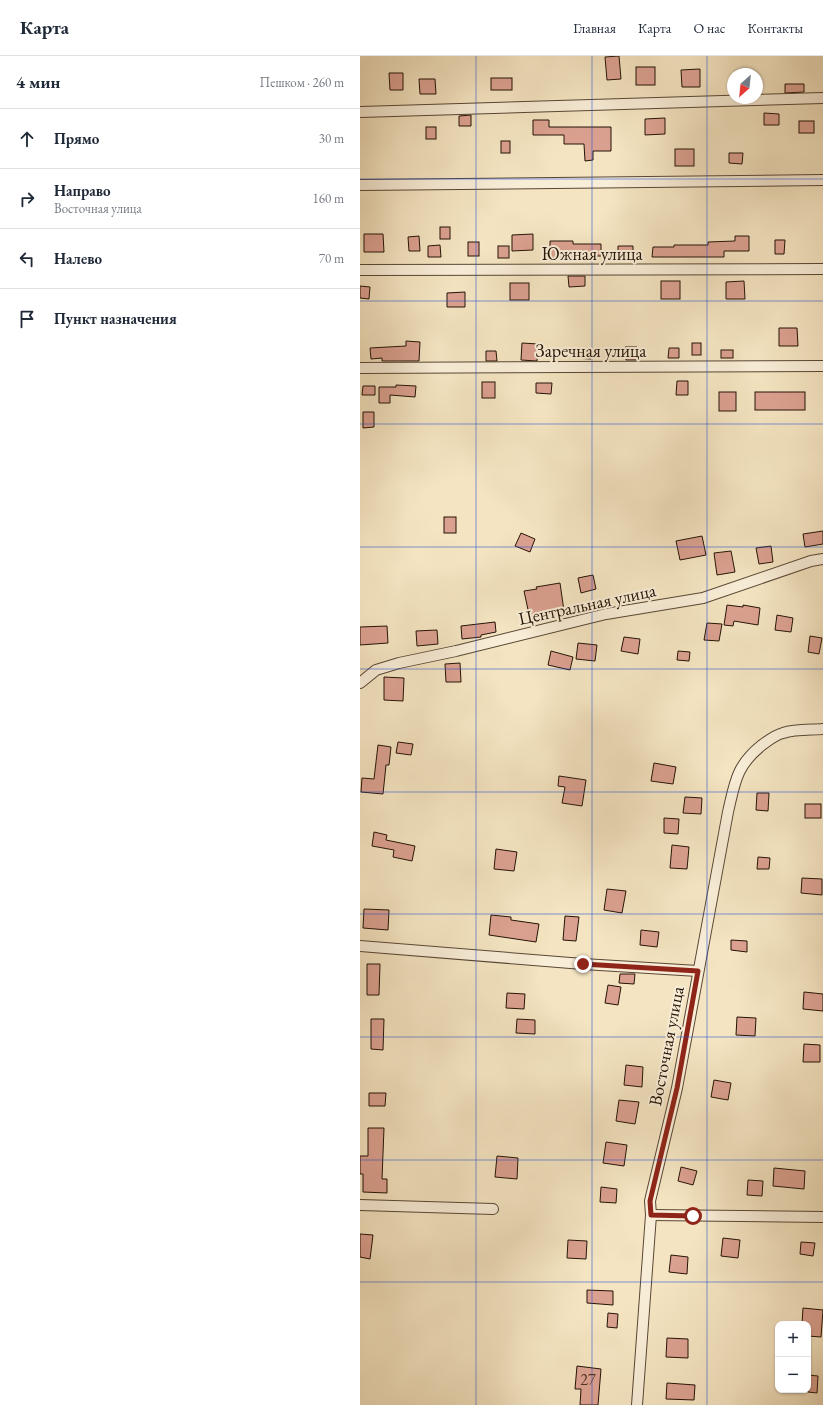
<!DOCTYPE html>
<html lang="ru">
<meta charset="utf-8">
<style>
:root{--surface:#fff;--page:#f6f6f7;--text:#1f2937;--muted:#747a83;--line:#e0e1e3}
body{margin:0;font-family:"EB Garamond",serif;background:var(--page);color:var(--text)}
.controls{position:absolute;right:12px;bottom:12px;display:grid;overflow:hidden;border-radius:8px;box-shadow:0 1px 3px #0004}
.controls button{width:36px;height:36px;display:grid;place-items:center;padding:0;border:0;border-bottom:1px solid var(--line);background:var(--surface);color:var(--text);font:20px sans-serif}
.compass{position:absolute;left:367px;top:12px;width:36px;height:36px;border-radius:50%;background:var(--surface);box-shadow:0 1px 3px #0004;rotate:207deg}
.stop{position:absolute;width:12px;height:12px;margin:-9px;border:3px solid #8f2418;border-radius:50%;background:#fff}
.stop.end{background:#8f2418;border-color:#fff;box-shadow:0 1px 4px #0008}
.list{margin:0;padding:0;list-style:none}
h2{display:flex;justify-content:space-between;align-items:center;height:52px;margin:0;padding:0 16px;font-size:17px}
h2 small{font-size:13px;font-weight:400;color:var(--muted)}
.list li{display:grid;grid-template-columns:26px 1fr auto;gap:12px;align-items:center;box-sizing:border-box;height:60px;padding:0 16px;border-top:1px solid var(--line)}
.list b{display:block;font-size:15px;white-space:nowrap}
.list p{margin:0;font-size:13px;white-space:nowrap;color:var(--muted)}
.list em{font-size:13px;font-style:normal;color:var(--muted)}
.icon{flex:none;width:22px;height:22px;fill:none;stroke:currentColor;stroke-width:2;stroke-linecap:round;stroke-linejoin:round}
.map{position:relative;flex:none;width:463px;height:1349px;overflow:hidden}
header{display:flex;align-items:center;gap:24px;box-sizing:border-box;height:56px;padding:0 20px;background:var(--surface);border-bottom:1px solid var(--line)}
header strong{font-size:19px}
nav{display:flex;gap:22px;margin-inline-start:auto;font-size:14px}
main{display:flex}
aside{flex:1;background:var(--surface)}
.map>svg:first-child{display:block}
</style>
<header>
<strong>Карта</strong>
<nav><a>Главная</a><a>Карта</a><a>О нас</a><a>Контакты</a></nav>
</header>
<main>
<aside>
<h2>4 мин<small>Пешком · 260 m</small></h2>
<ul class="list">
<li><svg class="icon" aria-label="ahead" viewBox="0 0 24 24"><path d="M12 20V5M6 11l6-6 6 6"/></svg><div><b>Прямо</b></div><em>30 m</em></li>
<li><svg class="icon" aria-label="right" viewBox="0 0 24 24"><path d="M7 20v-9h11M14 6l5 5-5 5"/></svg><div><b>Направо</b><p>Восточная улица</p></div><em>160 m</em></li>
<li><svg class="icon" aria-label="left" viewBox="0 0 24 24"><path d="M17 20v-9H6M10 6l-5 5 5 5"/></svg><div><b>Налево</b></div><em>70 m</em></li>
<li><svg class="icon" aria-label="arrive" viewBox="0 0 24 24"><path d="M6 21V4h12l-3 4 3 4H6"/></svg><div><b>Пункт назначения</b></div></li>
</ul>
</aside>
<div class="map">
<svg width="463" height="1349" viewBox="0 0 463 1349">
<rect width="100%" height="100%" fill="#f4e4c1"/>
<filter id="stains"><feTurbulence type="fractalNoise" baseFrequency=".005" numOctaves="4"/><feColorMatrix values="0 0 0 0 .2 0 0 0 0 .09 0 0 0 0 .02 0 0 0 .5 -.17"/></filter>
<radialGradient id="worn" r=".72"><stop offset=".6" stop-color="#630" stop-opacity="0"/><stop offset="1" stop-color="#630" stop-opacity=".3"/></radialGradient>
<g fill="#dba190" stroke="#251306">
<path d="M 259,0 L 261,23 L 247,24 L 245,1 Z"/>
<rect x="276" y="11" width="19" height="18"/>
<path d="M 340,13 L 340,31 L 322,31 L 321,14 Z"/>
<path d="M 29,17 L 43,17 L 43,34 L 30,34 Z"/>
<rect x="131" y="22" width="21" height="12"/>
<path d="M 59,23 L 75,23 L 76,38 L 60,38 Z"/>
<path d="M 425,28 L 444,28 L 444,36 L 425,37 Z"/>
<path d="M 404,57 L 419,58 L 419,69 L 404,69 Z"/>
<path d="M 111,59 L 111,70 L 99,70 L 99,60 Z"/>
<path d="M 305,62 L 305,78 L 285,79 L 285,63 Z"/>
<path d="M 173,64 L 189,64 L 189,71 L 251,71 L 251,95 L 233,95 L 233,104 L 225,105 L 224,88 L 204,88 L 204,79 L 173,79 Z"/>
<rect x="439" y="65" width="15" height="12"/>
<rect x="66" y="71" width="10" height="12"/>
<rect x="141" y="85" width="9" height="12"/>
<rect x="315" y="93" width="19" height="17"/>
<path d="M 369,97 L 383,97 L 382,108 L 369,107 Z"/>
<rect x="80" y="171" width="10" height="12"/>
<path d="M 4,178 L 23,178 L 24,196 L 4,196 Z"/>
<path d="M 173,178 L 173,194 L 152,195 L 152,179 Z"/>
<path d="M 59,180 L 60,195 L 49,195 L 48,181 Z"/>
<path d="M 375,180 L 389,180 L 389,195 L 364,195 L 364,201 L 292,201 L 293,191 L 314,191 L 314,189 L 348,189 L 348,186 L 375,185 Z"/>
<path d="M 415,184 L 425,184 L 424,198 L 415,198 Z"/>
<path d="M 190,185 L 213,185 L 213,188 L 241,188 L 241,200 L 213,200 L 213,202 L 190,202 Z"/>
<rect x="108" y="186" width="11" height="14"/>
<path d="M 80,189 L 81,201 L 68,201 L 68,190 Z"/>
<rect x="138" y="190" width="11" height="12"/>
<path d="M 258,190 L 273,190 L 273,202 L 258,203 Z"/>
<path d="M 208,220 L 225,220 L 225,230 L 209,231 Z"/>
<rect x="301" y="225" width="19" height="18"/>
<path d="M 384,225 L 385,243 L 366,243 L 366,226 Z"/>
<rect x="150" y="227" width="19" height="17"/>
<path d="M 0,230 L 10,231 L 9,243 L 0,242 Z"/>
<path d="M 105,236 L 105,251 L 87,251 L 87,237 Z"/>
<path d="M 419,272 L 437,272 L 438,290 L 419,290 Z"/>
<path d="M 46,285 L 60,286 L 59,305 L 22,305 L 22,302 L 11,303 L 10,292 L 46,290 Z"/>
<path d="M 162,287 L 178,288 L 177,305 L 161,304 Z"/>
<rect x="332" y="287" width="9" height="12"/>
<path d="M 265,291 L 277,291 L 278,304 L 266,304 Z"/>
<path d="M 309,292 L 319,292 L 319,302 L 308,302 Z"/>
<path d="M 215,293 L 231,294 L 231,303 L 214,302 Z"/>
<rect x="361" y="294" width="12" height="8"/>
<path d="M 126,295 L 136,295 L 137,305 L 126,305 Z"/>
<path d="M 317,325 L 328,325 L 328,339 L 316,339 Z"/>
<rect x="122" y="326" width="13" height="16"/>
<path d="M 176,327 L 192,327 L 191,338 L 176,337 Z"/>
<path d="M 36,329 L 56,330 L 55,341 L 30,339 L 30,347 L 19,347 L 19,331 L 36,331 Z"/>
<path d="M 3,330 L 15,330 L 15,339 L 2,339 Z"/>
<rect x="359" y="336" width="17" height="19"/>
<rect x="395" y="336" width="50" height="18"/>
<path d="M 3,356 L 14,356 L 14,371 L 3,372 Z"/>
<rect x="84" y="461" width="12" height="16"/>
<path d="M 463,475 L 463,488 L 445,491 L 443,478 Z"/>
<path d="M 161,477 L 175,483 L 170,496 L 155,490 Z"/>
<path d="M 342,480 L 346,499 L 320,504 L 316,485 Z"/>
<path d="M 411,490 L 413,506 L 399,508 L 396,492 Z"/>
<path d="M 371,495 L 375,516 L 357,519 L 354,497 Z"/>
<path d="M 233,519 L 236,533 L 221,537 L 218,522 Z"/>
<path d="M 200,527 L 204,555 L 179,559 L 180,561 L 170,563 L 164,535 L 177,533 L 176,531 Z"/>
<path d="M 367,549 L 383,551 L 383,549 L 400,552 L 398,569 L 374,565 L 373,570 L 364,569 Z"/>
<path d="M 417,559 L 433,562 L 431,576 L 415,574 Z"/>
<path d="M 135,566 L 136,576 L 121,579 L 121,581 L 102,583 L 101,570 Z"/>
<path d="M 347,567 L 362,568 L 359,585 L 344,584 Z"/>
<path d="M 27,570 L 28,587 L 0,589 L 0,571 Z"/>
<path d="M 77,574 L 78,588 L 57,590 L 56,575 Z"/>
<path d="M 450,580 L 462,582 L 459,598 L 448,596 Z"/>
<path d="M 264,581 L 280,583 L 278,598 L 261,595 Z"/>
<path d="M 218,587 L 237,589 L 235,605 L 216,603 Z"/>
<path d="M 191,595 L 213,601 L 210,614 L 188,609 Z"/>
<path d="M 318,595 L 330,596 L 329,605 L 317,604 Z"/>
<path d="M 100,607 L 101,626 L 86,626 L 85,608 Z"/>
<path d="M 24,621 L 44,622 L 43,645 L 24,644 Z"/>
<path d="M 38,686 L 53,688 L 51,699 L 36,697 Z"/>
<path d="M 18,689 L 31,691 L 29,709 L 26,709 L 23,738 L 1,736 L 2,722 L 14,723 Z"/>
<path d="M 294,707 L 316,711 L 313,728 L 291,725 Z"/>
<path d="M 199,720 L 226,724 L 222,750 L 202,747 L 205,731 L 198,730 Z"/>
<path d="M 397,737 L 409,737 L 408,755 L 396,754 Z"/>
<path d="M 325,741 L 342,742 L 341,758 L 323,757 Z"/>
<rect x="445" y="748" width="16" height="14"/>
<path d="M 304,762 L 319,763 L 318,778 L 304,777 Z"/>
<path d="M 14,776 L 27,779 L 26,784 L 55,790 L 52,805 L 33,801 L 34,794 L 12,790 Z"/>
<path d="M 312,789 L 329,791 L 327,813 L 310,812 Z"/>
<path d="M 136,793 L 157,796 L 154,815 L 134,813 Z"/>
<path d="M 398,801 L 410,802 L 409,813 L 397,813 Z"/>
<path d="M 442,822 L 462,823 L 462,839 L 441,837 Z"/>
<path d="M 247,833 L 266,835 L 262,857 L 244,854 Z"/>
<path d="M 4,853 L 29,854 L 28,874 L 3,872 Z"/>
<path d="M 131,859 L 151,861 L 151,864 L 179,868 L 176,886 L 129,879 Z"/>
<path d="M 205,860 L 219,861 L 216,885 L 203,884 Z"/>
<path d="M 281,874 L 299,876 L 297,891 L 280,889 Z"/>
<path d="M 371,884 L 387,885 L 387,896 L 371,894 Z"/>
<path d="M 7,908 L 20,908 L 19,939 L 7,939 Z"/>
<path d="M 260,918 L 275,918 L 274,928 L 259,927 Z"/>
<path d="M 248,929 L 261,931 L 258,949 L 245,947 Z"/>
<path d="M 444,936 L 463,938 L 463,955 L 443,953 Z"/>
<path d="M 147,937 L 165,938 L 164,953 L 146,952 Z"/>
<path d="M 377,961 L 396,962 L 395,980 L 376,979 Z"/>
<path d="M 11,963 L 24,963 L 23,994 L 11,993 Z"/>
<path d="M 157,963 L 175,964 L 175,978 L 156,977 Z"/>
<path d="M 444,988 L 460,989 L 460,1006 L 443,1006 Z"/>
<path d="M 266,1009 L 283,1011 L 282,1031 L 264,1029 Z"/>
<path d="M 354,1024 L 371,1027 L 368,1044 L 351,1041 Z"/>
<path d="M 9,1037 L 26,1037 L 25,1050 L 9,1050 Z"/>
<path d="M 259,1044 L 279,1046 L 275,1068 L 256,1065 Z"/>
<path d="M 8,1072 L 24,1072 L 22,1123 L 27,1123 L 27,1137 L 3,1136 L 3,1118 L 0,1118 L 0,1100 L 8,1100 Z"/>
<path d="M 246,1086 L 267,1089 L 264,1110 L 243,1107 Z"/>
<path d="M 137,1100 L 158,1102 L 157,1123 L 135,1121 Z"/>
<path d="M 321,1111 L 337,1115 L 333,1129 L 318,1125 Z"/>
<path d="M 414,1112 L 445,1115 L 444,1133 L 413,1130 Z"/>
<path d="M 388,1124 L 403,1125 L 402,1140 L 387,1139 Z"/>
<path d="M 241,1131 L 257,1133 L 256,1147 L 240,1146 Z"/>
<path d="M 0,1178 L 13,1179 L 10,1203 L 0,1201 Z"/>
<path d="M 363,1182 L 380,1184 L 378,1202 L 361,1200 Z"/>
<path d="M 208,1184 L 227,1185 L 226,1203 L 207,1202 Z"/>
<path d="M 441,1186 L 455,1187 L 453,1200 L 440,1198 Z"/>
<path d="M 311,1199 L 328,1201 L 327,1218 L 309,1216 Z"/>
<path d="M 227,1234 L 253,1235 L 253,1249 L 227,1247 Z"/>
<path d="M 443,1252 L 463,1254 L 461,1281 L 448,1280 L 448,1268 L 442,1268 Z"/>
<path d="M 248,1257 L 258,1258 L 257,1272 L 247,1271 Z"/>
<path d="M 307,1282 L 328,1283 L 328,1302 L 306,1301 Z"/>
<path d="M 217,1310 L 241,1313 L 238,1349 L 220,1349 L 221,1333 L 215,1333 Z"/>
<path d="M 448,1319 L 458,1320 L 457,1337 L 448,1336 Z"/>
<path d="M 307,1327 L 335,1329 L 334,1344 L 306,1343 Z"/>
</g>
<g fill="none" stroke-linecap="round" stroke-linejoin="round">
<defs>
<g id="street">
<path d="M 0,56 L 463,42"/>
<path d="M 0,129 L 463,124"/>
<path d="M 0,214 L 463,213"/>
<path d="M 0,312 L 463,310"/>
<path d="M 0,627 L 16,614 L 39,607 L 96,595 L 246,558 L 343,542 L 451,505 L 463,503"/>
<path d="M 0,890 L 223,908 L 338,915"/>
<path d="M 0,1149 L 133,1153"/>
<path d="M 291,1159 L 463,1161"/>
<path d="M 277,1349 L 291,1159 L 290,1145 L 317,1032 L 368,756 C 375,726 376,710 402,689 C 409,684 415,679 423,677 C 435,673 450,674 463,673"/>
</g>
</defs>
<use href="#street" stroke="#594735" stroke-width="12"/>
<use href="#street" stroke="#f8edd7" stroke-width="10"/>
</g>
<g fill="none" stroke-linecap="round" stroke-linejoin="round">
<path stroke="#8f2418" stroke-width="5" d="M 223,908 L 338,915 L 317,1032 L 290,1145 L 291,1159 L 333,1160"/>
</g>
<path fill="none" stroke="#1d4ed8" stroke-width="1" stroke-opacity="0.55" d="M 116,0 L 116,1349M 232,0 L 232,1349M 347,0 L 347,1349M 0,123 L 463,123M 0,245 L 463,245M 0,368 L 463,368M 0,491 L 463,491M 0,613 L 463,613M 0,736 L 463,736M 0,858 L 463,858M 0,981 L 463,981M 0,1104 L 463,1104M 0,1226 L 463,1226"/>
<g text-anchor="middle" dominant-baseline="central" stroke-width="4" stroke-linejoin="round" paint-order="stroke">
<g font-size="16" fill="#523628">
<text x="228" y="1323">27</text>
</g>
<g font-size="18" fill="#251306" stroke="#f8edd7">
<text x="232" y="197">Южная улица</text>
<text x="231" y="294">Заречная улица</text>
<text transform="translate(227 548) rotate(-12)">Центральная улица</text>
<text transform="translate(306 990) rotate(-79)">Восточная улица</text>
</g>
</g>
<rect width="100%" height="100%" filter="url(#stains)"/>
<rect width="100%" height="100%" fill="url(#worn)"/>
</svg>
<div class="controls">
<button>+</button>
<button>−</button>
</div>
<svg class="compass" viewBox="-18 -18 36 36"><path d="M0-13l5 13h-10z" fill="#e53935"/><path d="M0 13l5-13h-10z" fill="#747a83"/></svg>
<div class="stop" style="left:333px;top:1160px"></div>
<div class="stop end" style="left:223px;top:908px"></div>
</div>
</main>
